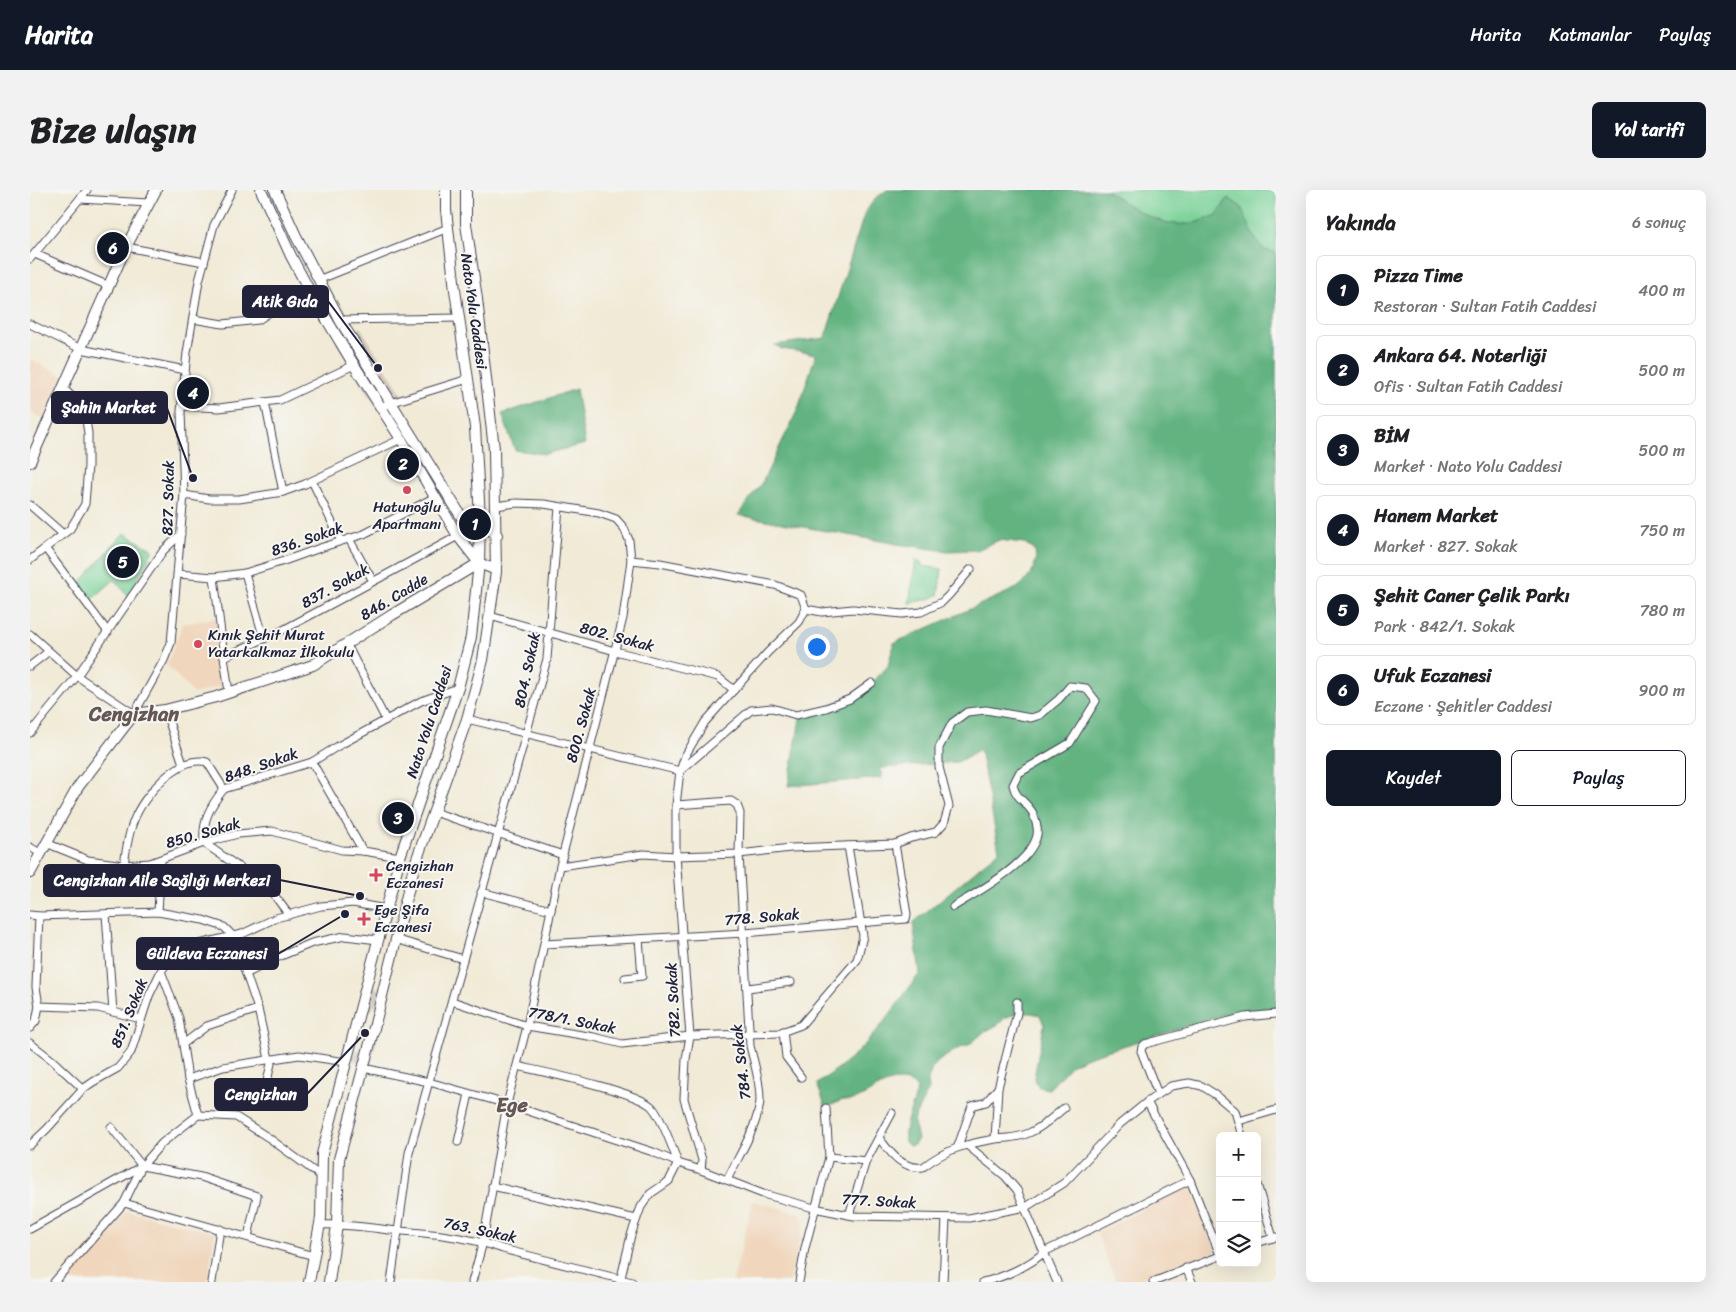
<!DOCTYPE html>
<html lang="tr">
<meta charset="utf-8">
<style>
:root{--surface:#fff;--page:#f2f2f2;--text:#202124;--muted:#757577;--line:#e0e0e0;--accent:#111827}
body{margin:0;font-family:Sriracha,sans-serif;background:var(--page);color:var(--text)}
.controls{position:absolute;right:15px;bottom:15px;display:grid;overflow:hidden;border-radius:8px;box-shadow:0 5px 20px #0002}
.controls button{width:45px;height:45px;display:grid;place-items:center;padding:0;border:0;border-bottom:1px solid var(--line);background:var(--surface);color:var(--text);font:25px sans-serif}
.you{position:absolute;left:786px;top:456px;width:18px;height:18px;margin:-12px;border:4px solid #fff;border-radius:50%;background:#1a73e8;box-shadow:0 0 0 8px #1a73e833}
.badge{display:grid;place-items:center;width:32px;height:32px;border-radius:50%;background:var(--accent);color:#fff;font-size:16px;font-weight:700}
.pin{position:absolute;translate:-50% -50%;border:2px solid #fff;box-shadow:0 1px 5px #0006}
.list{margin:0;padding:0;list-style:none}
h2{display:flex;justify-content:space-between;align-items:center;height:65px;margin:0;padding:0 20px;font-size:21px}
h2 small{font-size:16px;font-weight:400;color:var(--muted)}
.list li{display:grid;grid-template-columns:32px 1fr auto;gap:15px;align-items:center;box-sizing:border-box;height:70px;margin:0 10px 10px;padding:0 10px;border:1px solid var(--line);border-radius:8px}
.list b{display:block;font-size:19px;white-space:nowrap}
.list p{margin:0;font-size:16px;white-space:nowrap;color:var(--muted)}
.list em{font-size:16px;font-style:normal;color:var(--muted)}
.actions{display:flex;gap:10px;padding:15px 20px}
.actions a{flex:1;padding:11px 0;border:1px solid var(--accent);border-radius:8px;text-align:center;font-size:18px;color:var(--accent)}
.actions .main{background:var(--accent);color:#fff}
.icon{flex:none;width:28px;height:28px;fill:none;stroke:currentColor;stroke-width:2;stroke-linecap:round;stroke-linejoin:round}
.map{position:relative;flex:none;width:1246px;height:1092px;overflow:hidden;border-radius:8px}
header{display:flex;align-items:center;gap:30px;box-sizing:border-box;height:70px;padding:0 25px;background:var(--accent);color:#fff}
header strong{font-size:24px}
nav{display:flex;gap:28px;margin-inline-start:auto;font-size:18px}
.intro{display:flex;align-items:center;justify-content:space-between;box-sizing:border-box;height:120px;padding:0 30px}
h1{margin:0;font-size:35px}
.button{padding:12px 22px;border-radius:8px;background:var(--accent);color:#fff;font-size:18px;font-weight:700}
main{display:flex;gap:30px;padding:0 30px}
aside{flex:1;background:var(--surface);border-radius:8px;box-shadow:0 5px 20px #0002}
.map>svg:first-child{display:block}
</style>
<header>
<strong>Harita</strong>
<nav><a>Harita</a><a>Katmanlar</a><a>Paylaş</a></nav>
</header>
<div class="intro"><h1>Bize ulaşın</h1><a class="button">Yol tarifi</a></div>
<main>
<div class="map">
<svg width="1246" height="1092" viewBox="0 0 1246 1092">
<rect width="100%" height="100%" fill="#f6f6f2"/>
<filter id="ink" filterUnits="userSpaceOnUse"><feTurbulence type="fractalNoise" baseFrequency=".02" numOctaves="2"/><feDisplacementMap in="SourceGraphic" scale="10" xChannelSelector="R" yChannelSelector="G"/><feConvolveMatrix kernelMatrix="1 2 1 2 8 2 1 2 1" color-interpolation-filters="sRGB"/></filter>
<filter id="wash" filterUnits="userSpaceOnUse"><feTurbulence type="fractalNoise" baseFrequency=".0096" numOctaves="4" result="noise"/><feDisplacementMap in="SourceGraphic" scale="20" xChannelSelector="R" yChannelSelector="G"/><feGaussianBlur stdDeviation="1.12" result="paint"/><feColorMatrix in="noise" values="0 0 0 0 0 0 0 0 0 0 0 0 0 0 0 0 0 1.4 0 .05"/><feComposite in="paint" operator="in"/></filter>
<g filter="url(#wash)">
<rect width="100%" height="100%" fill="#f1ead6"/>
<g fill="#f0d6bc">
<path d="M 0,169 L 34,186 L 13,228 L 0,222 Z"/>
<path d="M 186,428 L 196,495 L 164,504 L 137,475 L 153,434 Z"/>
<path d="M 1160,995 L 1186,1061 L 1101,1092 L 1086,1092 L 1067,1043 Z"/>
<path d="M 723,1011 L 769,1023 L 774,1032 L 760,1092 L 703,1092 Z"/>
<path d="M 97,1021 L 185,1043 L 177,1092 L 31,1092 Z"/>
</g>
<g fill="#cec2b9" fill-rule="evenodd">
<path d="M 330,137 L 373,206 L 369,208 L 365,202 L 360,205 L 365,210 L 366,213 L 364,217 L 358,216 L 354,208 L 349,212 L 352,218 L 349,221 L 306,152 L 309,150 L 314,157 L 330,147 L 326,140 ZM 333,152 L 361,197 L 357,200 L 353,194 L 348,197 L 352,203 L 346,207 L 317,162 L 323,158 L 326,162 L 330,159 L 328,155 Z"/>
<path d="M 343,797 L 346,797 L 355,804 L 359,805 L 338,883 L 334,882 L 336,874 L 318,869 L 335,806 L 340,808 L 340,800 ZM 333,812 L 338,813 L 337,820 L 342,821 L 344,815 L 351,817 L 337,868 L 331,867 L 332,862 L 326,860 L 325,865 L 319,863 Z"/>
</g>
<g fill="#79d197" stroke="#4e7a69">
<path d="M 1076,0 L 1246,0 L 1246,63 L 1234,60 L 1224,47 L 1211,17 L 1198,8 L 1187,25 C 1177,29 1167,33 1157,34 C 1128,37 1099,16 1076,0 Z"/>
<path d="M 94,343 L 123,360 L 99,406 L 84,390 L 60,411 L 50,393 Z"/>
<path d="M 886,370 L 892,372 L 892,376 L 912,379 L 908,405 L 899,409 L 879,413 Z"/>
</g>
<g fill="#62b380" stroke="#426a5e">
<path d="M 857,0 L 1076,0 C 1099,16 1128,37 1157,34 C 1167,33 1177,29 1187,25 L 1198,8 L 1211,17 L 1224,47 L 1234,60 L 1246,63 L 1246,823 L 1193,825 L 1057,867 L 1041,875 L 1019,899 C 1009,898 1007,897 1004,888 L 1014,835 L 1010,825 L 1001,823 L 987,823 L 975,828 L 969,834 L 954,842 L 939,855 L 929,858 L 910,870 L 902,878 L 898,890 L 899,899 L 886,924 L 884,933 L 888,949 L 884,955 L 879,956 L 875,952 C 873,927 885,919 887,897 C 857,876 834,917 812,910 L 796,918 L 787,894 C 797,886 808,879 818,871 C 846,846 868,813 890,783 L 883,733 L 969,661 L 950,559 L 928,572 L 851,578 L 852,588 L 758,596 L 771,524 L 796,518 L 842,493 L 858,476 L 864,453 L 987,398 C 999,389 1008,377 1005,361 L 994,353 L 969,350 L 947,360 L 917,361 L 867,354 L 708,325 L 733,291 L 768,219 L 786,164 L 752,159 L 745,155 L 795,148 L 835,22 L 846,8 Z"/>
<path d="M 546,199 L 555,254 L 515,264 L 485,260 L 472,224 Z"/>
</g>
</g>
<g filter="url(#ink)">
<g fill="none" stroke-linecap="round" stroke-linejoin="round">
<defs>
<g id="street">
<path d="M 50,9 L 118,13"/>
<path d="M 96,57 L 174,72"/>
<path d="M 5,64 L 79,96"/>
<path d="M 0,69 L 57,0"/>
<path d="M 288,90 L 418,38"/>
<path d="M 163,129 L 193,134 L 228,130 L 254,113 L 279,100"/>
<path d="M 310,130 L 429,128"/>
<path d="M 0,134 L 51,159 L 155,180"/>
<path d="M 235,212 L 253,302"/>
<path d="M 357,214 L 438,189"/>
<path d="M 152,216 L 189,218 L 250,210 L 324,175"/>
<path d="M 282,291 L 311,351"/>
<path d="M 154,305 L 179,309 L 209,309 L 253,302 L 275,294 L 371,249"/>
<path d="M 0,315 L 33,344"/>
<path d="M 319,349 L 343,391"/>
<path d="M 15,358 L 78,442"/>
<path d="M 0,370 L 40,339 L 55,314 L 58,276 L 58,243 L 54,218 L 33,198"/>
<path d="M 215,383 L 234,449"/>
<path d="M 148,384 L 184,387 L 215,383 L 254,371 L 290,358 L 334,344 L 405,307"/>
<path d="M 184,387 L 194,467 L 199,502"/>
<path d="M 776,419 L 792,422 L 823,419 L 872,424 L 891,422 L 912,412 L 919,405 L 941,379"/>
<path d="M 460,426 L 585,461 L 688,487 L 704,500"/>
<path d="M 0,444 L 47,486 L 104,524 L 134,470 L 141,453 L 154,305 L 151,221 L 157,163 L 169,91 L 184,35 L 202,0"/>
<path d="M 316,453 L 356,530"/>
<path d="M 194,467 L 253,440 L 428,346"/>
<path d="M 0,476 L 18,462"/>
<path d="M 135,520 L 153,574"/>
<path d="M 437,529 L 650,581 L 655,566 L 675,532 L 738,462 L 769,432 L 776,419 L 771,405 L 745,395 L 630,373 L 601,370"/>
<path d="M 0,543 L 47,486 L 133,361 L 151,344"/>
<path d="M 282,572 L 333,661"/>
<path d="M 646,615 L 701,611 L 707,615 L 710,623 L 709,664 L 720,856 C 724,872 733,902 729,918 C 724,943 708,967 697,990"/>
<path d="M 404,622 L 533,665"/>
<path d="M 16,653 L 58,670 L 94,675 L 120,673 L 174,653 L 208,644 L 242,641 L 312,660 L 333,661 L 370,667"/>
<path d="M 0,657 L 10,663"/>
<path d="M 94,675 C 96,660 98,644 104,630 C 113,606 149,564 177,572 L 194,599"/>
<path d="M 530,676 L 613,664 L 646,666 L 709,664 L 761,658 L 865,654 L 881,648 L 906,642 L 914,633 L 919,616 L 909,577 L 909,558 L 922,533 L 937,522 L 956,520 L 1001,528 L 1010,525 L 1029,509 L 1040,496 L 1056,498 L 1066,511 L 1040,553 L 989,583 L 983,595 C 986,608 993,609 1000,619 C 1004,623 1006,632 1007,637 C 1013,668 945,703 923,717"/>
<path d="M 451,702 L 521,720"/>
<path d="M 128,722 L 131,670"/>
<path d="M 76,724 L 83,822"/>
<path d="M 0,725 L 9,726 L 128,722 L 173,730 L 194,737 L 203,746 L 228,819 L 239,869"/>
<path d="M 259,725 L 239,698 L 174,653 C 172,631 180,616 194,599 L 282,572 L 308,556 L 391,511 L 428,498"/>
<path d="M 365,749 L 433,769"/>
<path d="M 514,754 L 715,743 L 876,729 L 877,724 L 865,654"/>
<path d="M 216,784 L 246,768 L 282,753 L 315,746 L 348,750"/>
<path d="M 595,788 L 612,786 L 609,749"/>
<path d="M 718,798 L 761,792"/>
<path d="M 422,811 L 497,836 L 564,847 L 592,854 L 660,846 L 749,843 L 771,835 L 827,770 L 833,746 L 818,656"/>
<path d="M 9,816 L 68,818 L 111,829"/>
<path d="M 0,838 L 6,831 L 9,816 L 6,797 L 9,726"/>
<path d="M 753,841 L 756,867 L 771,887"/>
<path d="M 0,853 L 22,870 L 53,899"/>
<path d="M 153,854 L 177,836 L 228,819"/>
<path d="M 487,876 C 513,882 607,901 622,917 C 631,927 643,959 648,973 L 671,980 L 733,1004 L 784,1018 L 824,1026 L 939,1028 L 996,1017 L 1034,993 L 1090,934 L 1117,912 L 1141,896 L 1159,893 L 1172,896 L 1186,905 L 1205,921 L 1212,946"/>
<path d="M 333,878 L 399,892 L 477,914 L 623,962 L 648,973 L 639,991 L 620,1004 L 611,1017 L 601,1045 L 590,1092"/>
<path d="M 158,889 L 193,877 L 269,865 L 316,872"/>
<path d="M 1128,904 L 1111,861 L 1112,857 L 1115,854 L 1215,827 L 1246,824"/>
<path d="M 234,905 L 242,869"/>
<path d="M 1117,912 L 1160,990 L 1190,1065"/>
<path d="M 168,925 L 206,927 L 239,948 L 292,987"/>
<path d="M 1209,931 L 1246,920"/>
<path d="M 81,937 L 112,976"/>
<path d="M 849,948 C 860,962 872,980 893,977 C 916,959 936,954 965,949 C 976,948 988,948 999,943 C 1013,937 1023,927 1034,918"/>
<path d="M 965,949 L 968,898 L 987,823 L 987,812"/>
<path d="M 428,952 L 439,904"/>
<path d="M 0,955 L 17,939 L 53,899 L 63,892 L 88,878 L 101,862 L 119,806 L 131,781 L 145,764 L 169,754 L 212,744 L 246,728 L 291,716 L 323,713 L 356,719"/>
<path d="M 937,955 L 975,986 L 987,1000 L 1027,1092"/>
<path d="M 928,956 L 942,916 L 956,912 L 968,898"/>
<path d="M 799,967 L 836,971"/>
<path d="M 671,980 L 672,970 L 654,909 L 656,869 L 660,846 L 646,666 L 646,615 L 650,581 L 721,520 L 742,518 L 766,525 L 796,518 L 820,509 L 842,493"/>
<path d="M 1227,994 L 1243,1048"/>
<path d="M 462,996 L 606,1029"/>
<path d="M 94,1013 L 284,1066"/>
<path d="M 819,1025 L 836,971 L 862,923"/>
<path d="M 289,1035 C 313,1034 336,1037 359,1040 C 397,1043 437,1046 473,1059 L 602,1092"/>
<path d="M 0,1039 L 112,976 L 171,987 L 227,1006 L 218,1047"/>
<path d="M 1227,1053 L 1246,1047"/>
<path d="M 1156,1078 L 1162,1092"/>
<path d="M 24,1092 L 94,1013 L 112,976 L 132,953 L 168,925 L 158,889 L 149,828 L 131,781"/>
<path d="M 182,1092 L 190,1039"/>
<path d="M 361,1092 L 379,963 L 517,469 L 529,317"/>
<path d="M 442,1092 L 453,1052 L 477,914 L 497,836 L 530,676 L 593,428 L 601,370 L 599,350 L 594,338 L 586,329 L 569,323 L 514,314 L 486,313 L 466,316"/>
<path d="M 769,1092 L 775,1058 L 799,967 L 796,918"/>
<path d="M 913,1092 L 916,1028"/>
<path d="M 953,1092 C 972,1088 1001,1075 1014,1062 L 1160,990"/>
<path d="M 1123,1092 L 1190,1066"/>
</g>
<g id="secondary">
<path d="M 231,0 L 261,66 L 279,100 L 324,175 L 371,249 L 428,346 L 449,373 L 461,378 L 466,376"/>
<path d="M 245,0 L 266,46 L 310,130 L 431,326 L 449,341 C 457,338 461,340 467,345"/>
<path d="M 0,272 L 96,57 L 126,0"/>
<path d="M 0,683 L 48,597 L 104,524 L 135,520 L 186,507 L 283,475 L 362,425 L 449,373"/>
<path d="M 279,1092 L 291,1028 L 292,964 L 370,667 L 428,498 L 441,447 L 449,373 L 450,329 L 445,237 L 425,100 L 416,20 L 416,0"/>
<path d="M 299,1092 L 307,1035 L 309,969 L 344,838 L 384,677 L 437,529 L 453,470 L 466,382 L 464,259 L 447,109 L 436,34 L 436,0"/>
</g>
</defs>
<use href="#street" stroke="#414052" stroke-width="9"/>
<use href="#secondary" stroke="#414052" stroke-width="12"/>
<use href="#street" stroke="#fff" stroke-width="7"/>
<use href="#secondary" stroke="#fff" stroke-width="10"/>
</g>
</g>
<g fill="#d1495b" stroke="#f6f6f2" stroke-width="2">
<circle cx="377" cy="300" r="5"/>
<circle cx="168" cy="454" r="5"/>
<path d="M343.5 677.5h5v5h5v5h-5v5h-5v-5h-5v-5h5z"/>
<path d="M331.5 721.5h5v5h5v5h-5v5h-5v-5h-5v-5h5z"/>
</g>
<g text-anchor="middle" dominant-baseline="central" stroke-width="4" stroke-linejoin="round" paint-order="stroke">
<g font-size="15" fill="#22223b" stroke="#f6f6f2">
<text transform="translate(444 121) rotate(82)">Nato Yolu Caddesi</text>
<text transform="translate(138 308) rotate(-89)">827. Sokak</text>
<text transform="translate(277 349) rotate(-19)">836. Sokak</text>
<text transform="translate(305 396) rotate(-29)">837. Sokak</text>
<text transform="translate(364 407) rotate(-31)">846. Cadde</text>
<text transform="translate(587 447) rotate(15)">802. Sokak</text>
<text transform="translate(497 480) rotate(-78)">804. Sokak</text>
<text transform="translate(399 532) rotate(-72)">Nato Yolu Caddesi</text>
<text transform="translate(551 535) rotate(-75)">800. Sokak</text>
<text transform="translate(231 575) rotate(-19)">848. Sokak</text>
<text transform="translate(173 643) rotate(-16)">850. Sokak</text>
<text transform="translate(732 727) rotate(-5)">778. Sokak</text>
<text transform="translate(643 810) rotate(-93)">782. Sokak</text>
<text transform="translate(99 823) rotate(-68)">851. Sokak</text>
<text transform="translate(542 830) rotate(11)">778/1. Sokak</text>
<text transform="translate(711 872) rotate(-97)">784. Sokak</text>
<text transform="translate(849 1011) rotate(3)">777. Sokak</text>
<text transform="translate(450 1040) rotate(12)">763. Sokak</text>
</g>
<g font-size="15" fill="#22223b" stroke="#f6f6f2" text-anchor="start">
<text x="377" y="317" text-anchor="middle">Hatunoğlu<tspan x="377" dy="17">Apartmanı</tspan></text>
<text x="178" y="445">Kınık Şehit Murat<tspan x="178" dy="17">Yatarkalkmaz İlkokulu</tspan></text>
<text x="356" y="676">Cengizhan<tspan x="356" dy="17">Eczanesi</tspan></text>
<text x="344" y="720">Ege Şifa<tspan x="344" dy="17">Eczanesi</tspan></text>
</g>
<g font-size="20" font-weight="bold" fill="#655755" stroke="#f6f6f2">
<text x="104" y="524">Cengizhan</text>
<text x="482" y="915">Ege</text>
</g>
</g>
<path fill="none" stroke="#22223b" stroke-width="2" d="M348 178L298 111M163 288L137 218M330 706L250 690M315 724L248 764M335 843L277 904"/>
<g fill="#22223b" stroke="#f6f6f2" stroke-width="2">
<circle cx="348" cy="178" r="5"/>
<circle cx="163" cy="288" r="5"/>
<circle cx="330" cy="706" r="5"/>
<circle cx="315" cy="724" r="5"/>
<circle cx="335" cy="843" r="5"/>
</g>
<g fill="#22223b" stroke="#22223b" stroke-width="2">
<rect x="213" y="96" width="85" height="31" rx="5"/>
<rect x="22" y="202" width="115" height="31" rx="5"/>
<rect x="14" y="675" width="236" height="31" rx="5"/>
<rect x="107" y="748" width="141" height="31" rx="5"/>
<rect x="185" y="889" width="92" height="31" rx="5"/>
</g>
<g font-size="16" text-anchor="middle" font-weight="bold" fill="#fff">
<text x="255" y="117">Atik Gıda</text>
<text x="79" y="223">Şahin Market</text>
<text x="132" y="696">Cengizhan Aile Sağlığı Merkezi</text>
<text x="177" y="769">Güldeva Eczanesi</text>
<text x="231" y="910">Cengizhan</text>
</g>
</svg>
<div class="controls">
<button>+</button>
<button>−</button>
<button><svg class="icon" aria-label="layers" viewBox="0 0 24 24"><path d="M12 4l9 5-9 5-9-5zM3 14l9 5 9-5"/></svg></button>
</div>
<div class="you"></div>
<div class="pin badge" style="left:445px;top:334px">1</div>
<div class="pin badge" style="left:373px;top:274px">2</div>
<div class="pin badge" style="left:368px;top:628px">3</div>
<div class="pin badge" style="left:163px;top:203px">4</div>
<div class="pin badge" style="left:93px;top:372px">5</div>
<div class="pin badge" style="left:83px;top:58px">6</div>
</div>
<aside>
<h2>Yakında<small>6 sonuç</small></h2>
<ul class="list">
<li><span class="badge">1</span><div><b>Pizza Time</b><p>Restoran · Sultan Fatih Caddesi</p></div><em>400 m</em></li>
<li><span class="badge">2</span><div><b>Ankara 64. Noterliği</b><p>Ofis · Sultan Fatih Caddesi</p></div><em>500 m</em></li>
<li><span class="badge">3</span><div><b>BİM</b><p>Market · Nato Yolu Caddesi</p></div><em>500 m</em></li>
<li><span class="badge">4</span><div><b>Hanem Market</b><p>Market · 827. Sokak</p></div><em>750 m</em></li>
<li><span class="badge">5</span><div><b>Şehit Caner Çelik Parkı</b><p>Park · 842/1. Sokak</p></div><em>780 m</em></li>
<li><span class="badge">6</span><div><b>Ufuk Eczanesi</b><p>Eczane · Şehitler Caddesi</p></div><em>900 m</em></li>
</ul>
<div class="actions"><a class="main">Kaydet</a><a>Paylaş</a></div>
</aside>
</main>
